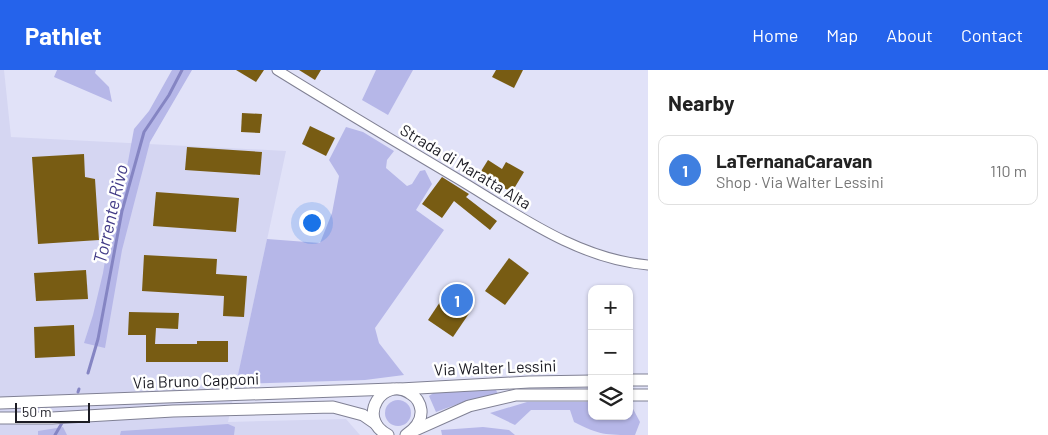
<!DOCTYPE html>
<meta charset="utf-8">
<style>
:root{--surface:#fff;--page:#f6f6f6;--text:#222;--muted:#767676;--line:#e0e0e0;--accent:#2563eb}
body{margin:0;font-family:Barlow,sans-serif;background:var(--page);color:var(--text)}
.controls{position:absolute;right:15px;bottom:15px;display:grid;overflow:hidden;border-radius:10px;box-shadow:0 1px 4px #0004}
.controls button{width:45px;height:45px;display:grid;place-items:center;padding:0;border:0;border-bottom:1px solid var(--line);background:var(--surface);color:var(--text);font:25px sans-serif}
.scale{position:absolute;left:15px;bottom:12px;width:75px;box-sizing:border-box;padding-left:5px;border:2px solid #1c1c24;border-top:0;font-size:14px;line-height:18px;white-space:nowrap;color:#1c1c24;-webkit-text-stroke:4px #fff;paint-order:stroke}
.you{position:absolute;left:311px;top:152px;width:18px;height:18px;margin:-12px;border:4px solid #fff;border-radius:50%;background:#1a73e8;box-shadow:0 0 0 8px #1a73e833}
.badge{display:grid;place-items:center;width:32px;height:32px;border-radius:50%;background:var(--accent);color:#fff;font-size:16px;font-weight:700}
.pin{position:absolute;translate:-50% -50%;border:2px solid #fff;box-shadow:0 1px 5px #0006}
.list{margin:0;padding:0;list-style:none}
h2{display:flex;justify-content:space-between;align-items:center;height:65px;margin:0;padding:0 20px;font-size:21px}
h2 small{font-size:16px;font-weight:400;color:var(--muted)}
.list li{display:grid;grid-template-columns:32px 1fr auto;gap:15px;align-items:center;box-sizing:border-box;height:70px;margin:0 10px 10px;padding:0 10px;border:1px solid var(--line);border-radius:10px}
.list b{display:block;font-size:19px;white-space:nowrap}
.list p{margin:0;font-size:16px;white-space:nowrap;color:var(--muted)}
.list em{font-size:16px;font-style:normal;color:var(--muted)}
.icon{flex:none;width:28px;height:28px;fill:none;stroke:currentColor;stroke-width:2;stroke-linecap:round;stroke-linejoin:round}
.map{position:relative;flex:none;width:648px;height:365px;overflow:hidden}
header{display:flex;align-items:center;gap:30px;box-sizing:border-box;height:70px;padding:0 25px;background:var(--accent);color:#fff}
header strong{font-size:24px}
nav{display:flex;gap:28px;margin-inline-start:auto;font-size:18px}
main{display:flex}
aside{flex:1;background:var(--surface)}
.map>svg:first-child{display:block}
</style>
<header>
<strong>Pathlet</strong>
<nav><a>Home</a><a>Map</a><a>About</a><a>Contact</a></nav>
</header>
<main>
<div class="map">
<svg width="648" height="365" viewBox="0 0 648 365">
<rect width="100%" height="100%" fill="#e1e2f8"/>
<path fill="#d5d6f2" d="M 0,0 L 4,0 L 11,67 L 286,81 L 228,352 L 346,349 L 360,365 L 0,365 Z"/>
<g fill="#b6b7e8">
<path d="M 57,0 L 96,0 L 95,3 L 109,17 L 112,32 L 54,7 Z"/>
<path d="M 172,0 L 192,0 L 150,72 L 122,180 L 105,278 L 84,273 L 93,245 L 103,203 L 115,130 L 127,97 L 134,59 L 149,41 Z"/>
<path d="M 376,0 L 413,0 L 388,45 L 362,30 Z"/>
<path d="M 346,57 L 363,62 L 394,81 L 387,90 L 386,98 L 407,116 L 412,114 L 420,101 L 425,100 L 432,114 L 416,140 L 444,160 L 375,258 L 379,273 L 404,305 L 365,310 L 236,314 L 267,169 L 320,173 L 332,143 L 339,106 L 329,90 Z"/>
<path d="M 496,320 L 498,324 L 466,331 L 436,342 L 429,326 L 435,322 Z"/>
<circle cx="398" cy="343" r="13"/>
<path d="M 527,332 L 592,332 L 592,346 L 629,346 L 629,335 L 631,335 L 640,352 L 635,365 C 606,365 599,365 574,352 L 570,340 L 531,340 L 515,355 L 490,343 Z"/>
<path d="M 228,354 L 235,357 L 234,365 L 120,365 L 121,361 Z"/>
<path d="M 63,357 L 67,365 L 38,365 L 38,361 Z"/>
<path d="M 483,357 L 509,360 L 515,365 L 442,365 L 441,360 Z"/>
</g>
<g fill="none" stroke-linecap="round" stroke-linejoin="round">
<g stroke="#8585c3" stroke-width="3">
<path d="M 88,303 L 98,269 L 122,141 L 144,62 L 169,25 L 182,0"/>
<path d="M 78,322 L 79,319"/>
<path d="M 55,365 L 62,353"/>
</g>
</g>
<g fill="#785c13">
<path d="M 236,0 L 264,0 L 256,12 Z"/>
<path d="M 299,0 L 321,0 L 315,10 Z"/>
<path d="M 496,0 L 523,0 L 514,18 L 492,7 Z"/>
<path d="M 242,43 L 262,44 L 260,63 L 241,62 Z"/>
<path d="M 310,56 L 335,68 L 326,86 L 302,74 Z"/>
<path d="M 187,77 L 262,82 L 260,105 L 185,100 Z"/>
<path d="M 84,84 L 85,107 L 95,109 L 99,170 L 38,174 L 32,87 Z"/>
<path d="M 488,90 L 502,99 L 506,92 L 524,102 L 512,122 L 478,106 Z"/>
<path d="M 442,107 L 469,124 L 466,127 L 497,151 L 490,160 L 454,131 L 442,148 L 422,134 Z"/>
<path d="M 156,122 L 239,128 L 236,162 L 153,156 Z"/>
<path d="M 144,185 L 217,189 L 216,204 L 247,206 L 244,247 L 223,246 L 224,226 L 142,221 Z"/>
<path d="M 509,188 L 529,203 L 505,235 L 485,221 Z"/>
<path d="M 86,200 L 88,229 L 36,231 L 34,203 Z"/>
<path d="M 444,226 L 470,242 L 453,267 L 428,250 Z"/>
<path d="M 129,242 L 179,243 L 178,259 L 156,258 L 155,274 L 197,274 L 197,271 L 228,271 L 228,292 L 146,292 L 146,265 L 128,265 Z"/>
<path d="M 74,255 L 75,286 L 35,288 L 34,257 Z"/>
</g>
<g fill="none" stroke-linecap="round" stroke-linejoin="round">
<defs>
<path id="street" d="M 277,0 C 335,36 394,71 453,106 C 514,142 576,189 648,195"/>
<g id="secondary">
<path d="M 629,310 L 648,310"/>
<path d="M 400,319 L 529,312 L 592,311"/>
<path d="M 629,325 L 648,325"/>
<path d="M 0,333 L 392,319"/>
<path d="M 0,348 L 52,348 L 173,341 L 333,337 L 363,345 L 376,354"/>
<path d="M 413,361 L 469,336 L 516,325 L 592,325"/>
<path d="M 388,365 C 355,348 384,304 411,324 C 416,327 420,333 421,340 C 422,351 415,359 406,365"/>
</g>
</defs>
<use href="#street" stroke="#808194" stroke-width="11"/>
<use href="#secondary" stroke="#808194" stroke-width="13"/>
<use href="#street" stroke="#fff" stroke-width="9"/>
<use href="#secondary" stroke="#fff" stroke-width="11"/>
</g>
<g text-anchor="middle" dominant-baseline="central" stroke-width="5" stroke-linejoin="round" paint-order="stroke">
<g font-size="16" fill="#1c1c24" stroke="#fff">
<text transform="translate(466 96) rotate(31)">Strada di Maratta Alta</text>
<text transform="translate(495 297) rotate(-2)">Via Walter Lessini</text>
<text transform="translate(196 310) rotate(-2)">Via Bruno Capponi</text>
</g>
<g font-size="18" font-style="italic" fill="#423b87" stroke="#fff">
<text transform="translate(110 144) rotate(-77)">Torrente Rivo</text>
</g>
</g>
</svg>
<div class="controls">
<button>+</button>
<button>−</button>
<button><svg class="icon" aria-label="layers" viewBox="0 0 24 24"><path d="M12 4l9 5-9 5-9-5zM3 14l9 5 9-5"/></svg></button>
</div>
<div class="scale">50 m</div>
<div class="you"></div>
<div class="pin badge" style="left:457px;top:230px;background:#3f7fe0">1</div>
</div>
<aside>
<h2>Nearby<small></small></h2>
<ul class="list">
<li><span class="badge" style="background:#3f7fe0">1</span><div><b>LaTernanaCaravan</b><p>Shop · Via Walter Lessini</p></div><em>110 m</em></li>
</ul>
</aside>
</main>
